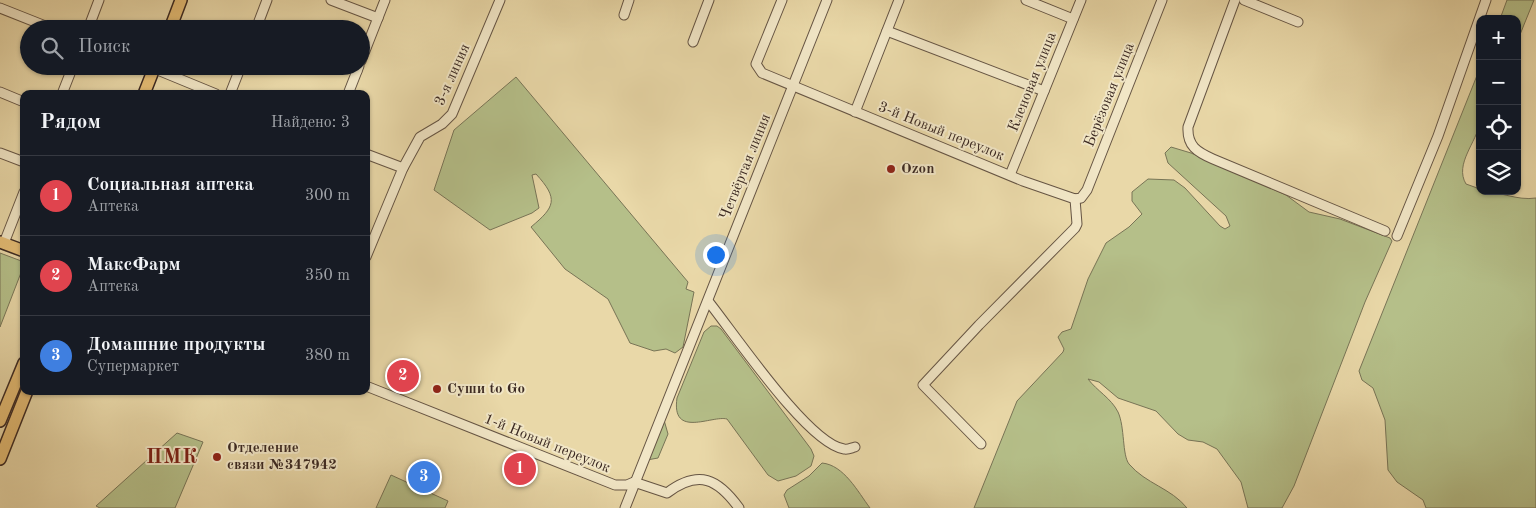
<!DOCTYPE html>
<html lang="ru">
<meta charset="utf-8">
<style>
:root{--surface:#171b24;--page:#242831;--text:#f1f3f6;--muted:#9ea1a6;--line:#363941;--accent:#2563eb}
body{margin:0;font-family:"Old Standard TT",serif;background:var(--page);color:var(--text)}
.controls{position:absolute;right:15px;top:15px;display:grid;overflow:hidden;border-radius:10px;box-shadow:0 1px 4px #0004}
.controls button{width:45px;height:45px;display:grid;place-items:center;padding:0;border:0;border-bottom:1px solid var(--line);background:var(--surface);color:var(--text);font:25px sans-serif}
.you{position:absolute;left:715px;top:254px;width:18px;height:18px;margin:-12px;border:4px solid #fff;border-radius:50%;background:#1a73e8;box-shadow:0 0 0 8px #1a73e833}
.badge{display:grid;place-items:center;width:32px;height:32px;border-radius:50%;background:var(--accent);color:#fff;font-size:16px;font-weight:700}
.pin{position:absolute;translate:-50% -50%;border:2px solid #fff;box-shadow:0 1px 5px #0006}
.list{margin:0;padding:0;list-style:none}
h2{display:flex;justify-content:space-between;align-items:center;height:65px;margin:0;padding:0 20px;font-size:21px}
h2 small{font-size:16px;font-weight:400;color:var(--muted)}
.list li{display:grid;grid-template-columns:32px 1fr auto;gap:15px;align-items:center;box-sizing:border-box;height:80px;padding:0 20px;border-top:1px solid var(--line)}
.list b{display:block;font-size:19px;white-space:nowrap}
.list p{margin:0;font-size:16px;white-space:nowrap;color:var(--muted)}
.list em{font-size:16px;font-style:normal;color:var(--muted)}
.icon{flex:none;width:28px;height:28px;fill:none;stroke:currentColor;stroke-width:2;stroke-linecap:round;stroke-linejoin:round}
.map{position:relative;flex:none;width:1536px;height:508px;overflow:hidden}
.search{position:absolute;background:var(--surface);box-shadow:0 1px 4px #0004;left:20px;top:20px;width:350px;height:55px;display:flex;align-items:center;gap:12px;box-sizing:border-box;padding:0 18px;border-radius:28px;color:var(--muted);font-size:19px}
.panel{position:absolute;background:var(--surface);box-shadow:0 1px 4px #0004;left:20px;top:90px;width:350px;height:305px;border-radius:10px}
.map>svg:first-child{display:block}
</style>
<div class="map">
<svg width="1536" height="508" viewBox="0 0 1536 508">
<rect width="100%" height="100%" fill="#e9d8a8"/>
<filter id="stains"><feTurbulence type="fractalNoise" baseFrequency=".004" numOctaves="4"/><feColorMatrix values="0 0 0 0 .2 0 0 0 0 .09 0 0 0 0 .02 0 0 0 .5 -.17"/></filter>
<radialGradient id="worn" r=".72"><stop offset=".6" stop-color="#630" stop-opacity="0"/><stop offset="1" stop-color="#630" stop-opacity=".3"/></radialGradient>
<g fill="#b5bf89" stroke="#787456">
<path d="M 1507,0 L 1534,0 L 1517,42 L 1517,19 L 1500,19 Z"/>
<path d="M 1480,68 C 1480,86 1482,105 1480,122 C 1477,142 1454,164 1466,184 L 1480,189 L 1480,191 C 1499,191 1517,201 1536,198 L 1536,508 L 1426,508 L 1423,500 L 1397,482 L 1388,470 L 1385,420 L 1373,388 L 1362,380 L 1359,371 Z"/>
<path d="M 516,77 L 688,282 L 686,289 L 694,292 L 683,347 L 675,353 L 666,349 L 654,351 L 630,343 L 608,299 L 565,269 L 531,227 C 555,207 559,199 536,174 L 532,175 L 539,208 L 532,213 L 490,230 L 434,190 L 454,130 Z"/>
<path d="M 1171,147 L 1191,153 L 1286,195 L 1309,212 L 1340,219 L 1390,238 L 1392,241 L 1365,302 L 1294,486 L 1282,508 L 1248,508 L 1241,482 L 1217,449 L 1203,442 L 1188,440 L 1178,434 L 1156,411 L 1118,398 L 1099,382 L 1088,379 C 1097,391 1111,398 1118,412 C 1125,427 1122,455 1129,464 C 1146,484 1171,488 1187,508 L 974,508 L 1017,401 L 1063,352 L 1064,349 L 1058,337 L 1062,332 L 1071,329 L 1088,279 L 1106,243 L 1129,227 L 1142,214 L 1132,201 L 1132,192 L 1148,179 L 1174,180 L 1185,188 L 1220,226 L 1225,229 L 1230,226 L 1226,216 L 1168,163 L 1165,153 Z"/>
<path d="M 0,253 L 24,262 L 24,265 L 0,327 Z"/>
<path d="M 711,326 L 717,326 L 721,329 L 811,449 L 814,456 L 811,466 L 796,476 L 778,481 L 768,475 L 727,419 C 712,415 671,439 677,398 L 704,332 Z"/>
<path d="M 664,420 L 668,434 L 658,458 L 647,460 Z"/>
<path d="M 177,433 L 203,442 L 175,508 L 100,508 L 96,506 Z"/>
<path d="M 822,463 C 844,465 858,492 870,508 L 789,508 L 784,495 L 787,490 L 809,476 Z"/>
<path d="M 391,475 L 448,501 L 445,508 L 376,508 Z"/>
</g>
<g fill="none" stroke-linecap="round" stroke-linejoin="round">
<defs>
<g id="minor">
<path d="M 331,0 L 378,18"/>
<path d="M 782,0 L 756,64 L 762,73 L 1023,181 L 1075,199 L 1081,198 L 1087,190 L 1162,0"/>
<path d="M 1026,0 L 1073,19"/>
<path d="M 1235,0 L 1188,127 C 1187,146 1197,152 1213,159 L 1385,231"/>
<path d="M 1244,0 L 1298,22"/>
<path d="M 0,8 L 53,29"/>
<path d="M 624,15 L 629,0"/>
<path d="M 88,29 L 99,0"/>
<path d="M 256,29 L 267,0"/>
<path d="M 887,31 L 1044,91"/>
<path d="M 693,42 L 709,0"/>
<path d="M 361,61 L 385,0"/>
<path d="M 148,66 L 216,94"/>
<path d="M 345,66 L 357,71"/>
<path d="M 0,92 L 24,102"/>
<path d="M 62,94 L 73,66"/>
<path d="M 230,94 L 241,66"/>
<path d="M 348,94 L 359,66"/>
<path d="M 855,112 L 899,0"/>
<path d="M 0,153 L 24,162"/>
<path d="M 366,154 L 403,168"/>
<path d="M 1010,175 L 1081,0"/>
<path d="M 1397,236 L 1438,136 L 1486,0"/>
<path d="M 4,243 L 24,192"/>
<path d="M 366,257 L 403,168 L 420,137 L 442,124 L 452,114 L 500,0"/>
<path d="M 708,301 C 733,332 808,444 844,449 C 848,450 851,448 855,447"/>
<path d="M 366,386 L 615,485 L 627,485 L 634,482 L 667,493 C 699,469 718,479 739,508"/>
<path d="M 981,444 L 923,385 L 979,325 L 1075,228 L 1077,224 L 1075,199"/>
<path d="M 625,508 L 827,0"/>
</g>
<g id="major">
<path d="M 170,29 L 181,0"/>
<path d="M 144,94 L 155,66"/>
<path d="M 0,242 L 24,251"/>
<path d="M 0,421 L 24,363"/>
<path d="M 0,459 L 27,391"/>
</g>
</defs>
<use href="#minor" stroke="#654" stroke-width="11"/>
<use href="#major" stroke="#3b2922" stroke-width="14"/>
<use href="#minor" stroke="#f1e6c6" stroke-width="9"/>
<use href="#major" stroke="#e4bc74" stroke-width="11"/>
</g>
<g fill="#8f2418" stroke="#f1e6c6" stroke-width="2">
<circle cx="891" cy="169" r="5"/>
<circle cx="437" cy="389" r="5"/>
<circle cx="217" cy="457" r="5"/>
</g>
<g text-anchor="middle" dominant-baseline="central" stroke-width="4" stroke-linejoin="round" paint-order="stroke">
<g font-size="15" fill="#3b2922" stroke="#f1e6c6">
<text transform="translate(453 75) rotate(-66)">3-я линия</text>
<text transform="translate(1033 82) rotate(-68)">Кленовая улица</text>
<text transform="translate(1110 95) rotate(-68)">Берёзовая улица</text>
<text transform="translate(941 132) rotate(22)">3-й Новый переулок</text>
<text transform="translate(746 167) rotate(-68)">Четвёртая линия</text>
<text transform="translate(547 444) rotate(22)">1-й Новый переулок</text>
</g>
<g font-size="15" font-weight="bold" fill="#3b2922" stroke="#f1e6c6" text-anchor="start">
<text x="901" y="169">Ozon</text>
<text x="447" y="389">Суши to Go</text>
<text x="227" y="448">Отделение<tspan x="227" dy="17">связи №347942</tspan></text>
</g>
<g font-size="20" font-weight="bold" letter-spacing="1" fill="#7a1f14" stroke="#f1e6c6">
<text x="172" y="458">ПМК</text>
</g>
</g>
<rect width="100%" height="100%" filter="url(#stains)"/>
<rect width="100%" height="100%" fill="url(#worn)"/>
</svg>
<div class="controls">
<button>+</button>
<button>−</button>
<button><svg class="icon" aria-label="locate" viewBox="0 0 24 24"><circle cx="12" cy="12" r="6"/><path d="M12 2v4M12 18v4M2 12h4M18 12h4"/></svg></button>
<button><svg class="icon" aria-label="layers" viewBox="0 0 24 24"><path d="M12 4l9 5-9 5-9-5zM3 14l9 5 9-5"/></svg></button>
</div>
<div class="you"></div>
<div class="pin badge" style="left:520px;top:469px;background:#e0444e">1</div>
<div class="pin badge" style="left:403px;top:376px;background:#e0444e">2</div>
<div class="pin badge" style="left:424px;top:477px;background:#3f7fe0">3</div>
<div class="search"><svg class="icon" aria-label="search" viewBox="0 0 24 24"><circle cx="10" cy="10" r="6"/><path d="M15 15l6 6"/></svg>Поиск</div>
<section class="panel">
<h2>Рядом<small>Найдено: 3</small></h2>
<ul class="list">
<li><span class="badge" style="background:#e0444e">1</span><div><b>Социальная аптека</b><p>Аптека</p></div><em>300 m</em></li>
<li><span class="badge" style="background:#e0444e">2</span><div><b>МаксФарм</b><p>Аптека</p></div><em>350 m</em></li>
<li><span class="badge" style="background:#3f7fe0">3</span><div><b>Домашние продукты</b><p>Супермаркет</p></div><em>380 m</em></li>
</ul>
</section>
</div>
